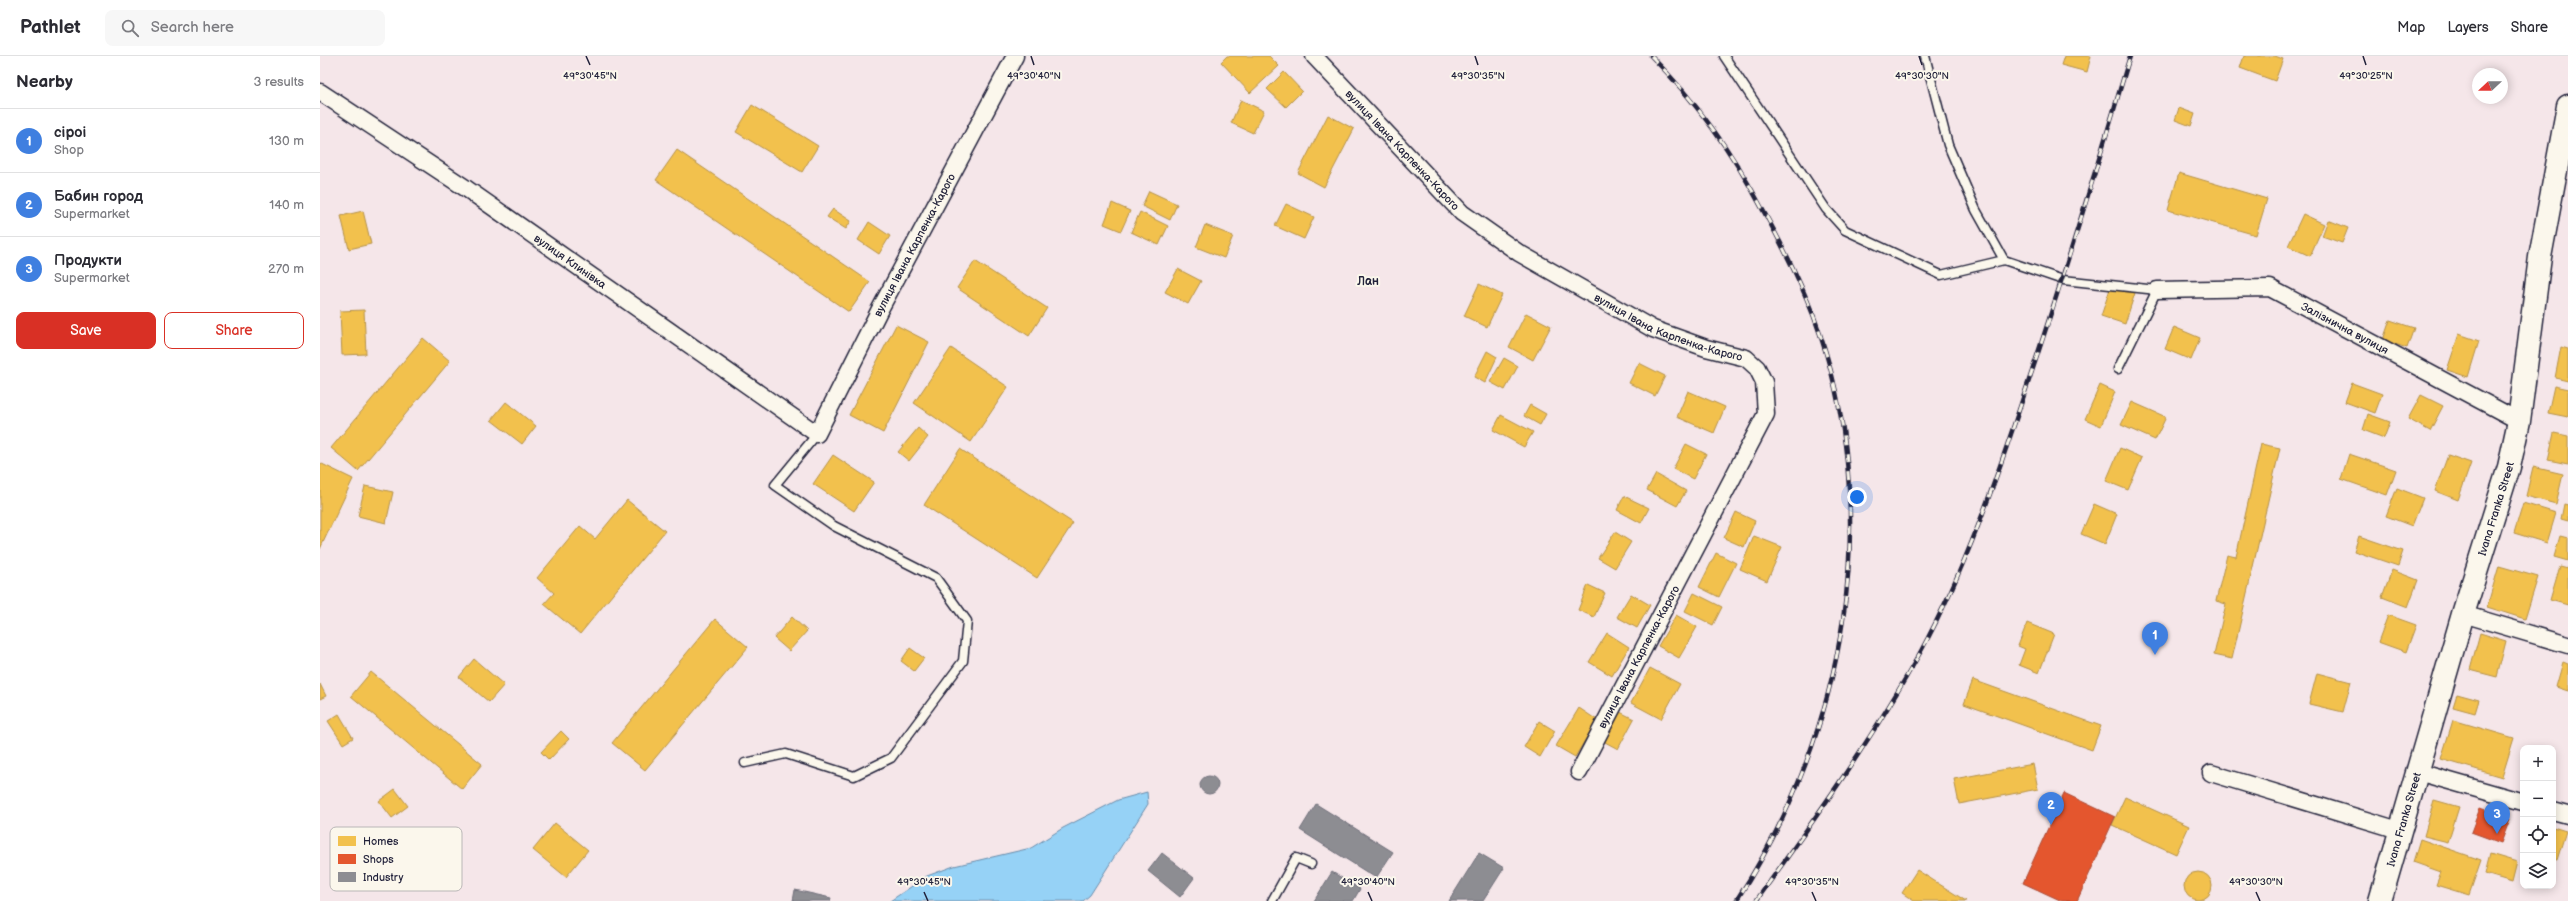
<!DOCTYPE html>
<meta charset="utf-8">
<style>
:root{--surface:#fff;--page:#f7f7f7;--text:#2b2b33;--muted:#7c7c81;--line:#e1e1e2;--accent:#d93025}
body{margin:0;font-family:"Balsamiq Sans",sans-serif;background:var(--page);color:var(--text)}
.controls{position:absolute;right:12px;bottom:12px;display:grid;overflow:hidden;border-radius:8px;box-shadow:0 2px 10px #0003}
.controls button{width:36px;height:36px;display:grid;place-items:center;padding:0;border:0;border-bottom:1px solid var(--line);background:var(--surface);color:var(--text);font:20px sans-serif}
.compass{position:absolute;left:2152px;top:12px;width:36px;height:36px;border-radius:50%;background:var(--surface);box-shadow:0 2px 10px #0003;rotate:248deg}
.you{position:absolute;left:1537px;top:441px;width:14px;height:14px;margin:-10px;border:3px solid #fff;border-radius:50%;background:#1a73e8;box-shadow:0 0 0 6px #1a73e833}
.badge{display:grid;place-items:center;width:26px;height:26px;border-radius:50%;background:var(--accent);color:#fff;font-size:13px;font-weight:700}
.pin{position:absolute;translate:-50% -33px;filter:drop-shadow(0 1px 2px #0008)}
.pin::after{content:'';position:absolute;top:21px;width:14px;height:12px;background:inherit;clip-path:polygon(0 0,100% 0,50% 100%)}
.list{margin:0;padding:0;list-style:none}
h2{display:flex;justify-content:space-between;align-items:center;height:52px;margin:0;padding:0 16px;font-size:17px}
h2 small{font-size:13px;font-weight:400;color:var(--muted)}
.list li{display:grid;grid-template-columns:26px 1fr auto;gap:12px;align-items:center;box-sizing:border-box;height:64px;padding:0 16px;border-top:1px solid var(--line)}
.list b{display:block;font-size:15px;white-space:nowrap}
.list p{margin:0;font-size:13px;white-space:nowrap;color:var(--muted)}
.list em{font-size:13px;font-style:normal;color:var(--muted)}
.actions{display:flex;gap:8px;padding:12px 16px}
.actions a{flex:1;padding:9px 0;border:1px solid var(--accent);border-radius:8px;text-align:center;font-size:14px;color:var(--accent)}
.actions .main{background:var(--accent);color:#fff}
.icon{flex:none;width:22px;height:22px;fill:none;stroke:currentColor;stroke-width:2;stroke-linecap:round;stroke-linejoin:round}
.map{position:relative;flex:none;width:2248px;height:845px;overflow:hidden}
header{display:flex;align-items:center;gap:24px;box-sizing:border-box;height:56px;padding:0 20px;background:var(--surface);border-bottom:1px solid var(--line)}
header strong{font-size:19px}
nav{display:flex;gap:22px;margin-inline-start:auto;font-size:14px}
.search{width:280px;height:36px;background:var(--page);display:flex;align-items:center;gap:10px;box-sizing:border-box;padding:0 14px;border-radius:8px;color:var(--muted);font-size:15px}
main{display:flex}
aside{flex:1;background:var(--surface)}
.map>svg:first-child{display:block}
</style>
<header>
<strong>Pathlet</strong>
<div class="search"><svg class="icon" aria-label="search" viewBox="0 0 24 24"><circle cx="10" cy="10" r="6"/><path d="M15 15l6 6"/></svg>Search here</div>
<nav><a>Map</a><a>Layers</a><a>Share</a></nav>
</header>
<main>
<aside>
<h2>Nearby<small>3 results</small></h2>
<ul class="list">
<li><span class="badge" style="background:#3f7fe0">1</span><div><b>сіроі</b><p>Shop</p></div><em>130 m</em></li>
<li><span class="badge" style="background:#3f7fe0">2</span><div><b>Бабин город</b><p>Supermarket</p></div><em>140 m</em></li>
<li><span class="badge" style="background:#3f7fe0">3</span><div><b>Продукти</b><p>Supermarket</p></div><em>270 m</em></li>
</ul>
<div class="actions"><a class="main">Save</a><a>Share</a></div>
</aside>
<div class="map">
<svg width="2248" height="845" viewBox="0 0 2248 845">
<rect width="100%" height="100%" fill="#f5e6e9"/>
<filter id="ink" filterUnits="userSpaceOnUse"><feTurbulence type="fractalNoise" baseFrequency=".025" numOctaves="2"/><feDisplacementMap in="SourceGraphic" scale="8" xChannelSelector="R" yChannelSelector="G"/><feConvolveMatrix kernelMatrix="1 2 1 2 8 2 1 2 1" color-interpolation-filters="sRGB"/></filter>
<g filter="url(#ink)">
<path fill="#96d2f6" stroke="#688cab" d="M 827,736 L 828,748 L 770,839 L 763,845 L 570,845 L 607,820 L 634,810 L 711,792 L 743,772 L 798,744 Z"/>
<g fill="#f2c14e" stroke="#b49148">
<path d="M 907,0 L 949,0 L 959,10 L 930,37 L 901,6 Z"/>
<path d="M 1744,0 L 1771,0 L 1767,16 L 1741,9 Z"/>
<path d="M 1924,0 L 1955,0 L 1963,3 L 1955,25 L 1920,12 Z"/>
<path d="M 964,16 L 982,35 L 966,51 L 947,33 Z"/>
<path d="M 921,44 L 944,55 L 933,77 L 911,67 Z"/>
<path d="M 432,49 L 498,90 L 482,116 L 416,76 Z"/>
<path d="M 1859,52 L 1875,58 L 1871,70 L 1855,64 Z"/>
<path d="M 1008,59 L 1034,73 L 1004,131 L 978,117 Z"/>
<path d="M 357,94 L 550,226 L 529,256 L 336,124 Z"/>
<path d="M 1859,117 L 1947,143 L 1936,179 L 1848,154 Z"/>
<path d="M 829,135 L 857,148 L 850,164 L 822,150 Z"/>
<path d="M 792,147 L 810,155 L 801,175 L 784,168 Z"/>
<path d="M 966,148 L 994,161 L 984,183 L 955,170 Z"/>
<path d="M 513,153 L 531,165 L 526,173 L 507,161 Z"/>
<path d="M 43,155 L 51,188 L 29,193 L 21,160 Z"/>
<path d="M 820,156 L 848,170 L 839,189 L 811,176 Z"/>
<path d="M 1983,158 L 2004,168 L 1990,200 L 1968,190 Z"/>
<path d="M 2008,164 L 2028,172 L 2022,187 L 2002,180 Z"/>
<path d="M 549,166 L 570,180 L 559,198 L 538,184 Z"/>
<path d="M 885,169 L 913,180 L 904,202 L 876,191 Z"/>
<path d="M 655,205 L 727,252 L 709,280 L 637,232 Z"/>
<path d="M 858,213 L 881,225 L 868,248 L 845,236 Z"/>
<path d="M 1159,228 L 1182,239 L 1167,271 L 1144,260 Z"/>
<path d="M 1791,230 L 1815,237 L 1805,268 L 1781,260 Z"/>
<path d="M 44,254 L 46,298 L 22,299 L 20,255 Z"/>
<path d="M 1206,257 L 1231,270 L 1213,304 L 1189,291 Z"/>
<path d="M 2070,264 L 2094,272 L 2087,292 L 2063,284 Z"/>
<path d="M 576,269 L 609,286 L 563,377 L 529,359 Z"/>
<path d="M 1854,271 L 1880,282 L 1871,304 L 1845,293 Z"/>
<path d="M 2139,278 L 2159,285 L 2148,321 L 2127,314 Z"/>
<path d="M 103,282 L 130,305 L 38,415 L 11,392 Z"/>
<path d="M 2241,291 L 2248,293 L 2248,325 L 2235,322 Z"/>
<path d="M 631,292 L 688,331 L 651,386 L 594,347 Z"/>
<path d="M 1167,295 L 1177,301 L 1165,327 L 1154,321 Z"/>
<path d="M 1184,302 L 1198,310 L 1185,334 L 1170,326 Z"/>
<path d="M 1319,307 L 1345,320 L 1335,340 L 1309,327 Z"/>
<path d="M 2032,327 L 2062,338 L 2055,357 L 2025,346 Z"/>
<path d="M 1780,329 L 1795,336 L 1781,370 L 1765,363 Z"/>
<path d="M 2234,330 L 2248,333 L 2248,361 L 2228,357 Z"/>
<path d="M 1368,335 L 1405,351 L 1394,377 L 1357,361 Z"/>
<path d="M 2101,339 L 2123,350 L 2110,375 L 2088,363 Z"/>
<path d="M 186,346 L 216,370 L 202,388 L 171,364 Z"/>
<path d="M 1812,346 L 1846,361 L 1835,384 L 1801,369 Z"/>
<path d="M 1210,349 L 1226,358 L 1220,369 L 1204,360 Z"/>
<path d="M 2048,358 L 2070,366 L 2064,382 L 2043,374 Z"/>
<path d="M 1181,359 L 1213,376 L 1204,391 L 1173,374 Z"/>
<path d="M 598,372 L 608,381 L 589,405 L 578,396 Z"/>
<path d="M 2234,377 L 2248,380 L 2248,408 L 2228,404 Z"/>
<path d="M 1366,388 L 1386,398 L 1373,423 L 1353,413 Z"/>
<path d="M 1941,388 L 1960,392 L 1912,603 L 1894,599 L 1906,548 L 1896,545 L 1907,499 L 1916,501 Z"/>
<path d="M 1800,392 L 1822,402 L 1808,434 L 1786,425 Z"/>
<path d="M 640,393 L 753,467 L 717,522 L 604,449 Z"/>
<path d="M 2029,398 L 2076,414 L 2067,439 L 2021,423 Z"/>
<path d="M 513,399 L 554,426 L 534,455 L 493,428 Z"/>
<path d="M 2128,399 L 2151,407 L 2138,444 L 2115,435 Z"/>
<path d="M 0,407 L 33,423 L 0,493 Z"/>
<path d="M 2213,411 L 2243,418 L 2236,448 L 2206,440 Z"/>
<path d="M 1336,418 L 1366,435 L 1357,450 L 1327,434 Z"/>
<path d="M 45,430 L 73,436 L 66,467 L 38,460 Z"/>
<path d="M 2077,432 L 2103,442 L 2092,470 L 2066,460 Z"/>
<path d="M 1304,440 L 1329,452 L 1321,467 L 1297,454 Z"/>
<path d="M 307,444 L 345,475 L 260,578 L 224,548 L 234,537 L 217,522 L 260,470 L 275,483 Z"/>
<path d="M 2203,447 L 2236,457 L 2227,487 L 2194,477 Z"/>
<path d="M 1774,448 L 1797,458 L 1785,488 L 1761,478 Z"/>
<path d="M 2244,448 L 2248,449 L 2248,465 L 2241,463 Z"/>
<path d="M 1416,456 L 1435,465 L 1424,491 L 1404,482 Z"/>
<path d="M 1295,476 L 1311,486 L 1295,512 L 1278,502 Z"/>
<path d="M 1434,480 L 1462,491 L 1447,525 L 1420,513 Z"/>
<path d="M 2039,480 L 2083,495 L 2078,510 L 2034,495 Z"/>
<path d="M 2240,480 L 2248,482 L 2248,505 L 2234,501 Z"/>
<path d="M 1396,497 L 1416,507 L 1399,541 L 1379,531 Z"/>
<path d="M 2179,510 L 2218,521 L 2205,563 L 2167,551 Z"/>
<path d="M 2240,510 L 2248,512 L 2248,549 L 2230,544 Z"/>
<path d="M 2072,514 L 2098,524 L 2088,551 L 2062,541 Z"/>
<path d="M 1268,529 L 1285,537 L 1274,561 L 1258,554 Z"/>
<path d="M 1374,537 L 1402,551 L 1393,569 L 1365,555 Z"/>
<path d="M 1311,538 L 1330,549 L 1317,572 L 1297,561 Z"/>
<path d="M 1356,559 L 1377,571 L 1359,602 L 1338,590 Z"/>
<path d="M 2068,559 L 2096,569 L 2086,596 L 2058,586 Z"/>
<path d="M 472,561 L 487,575 L 469,595 L 454,582 Z"/>
<path d="M 395,563 L 428,591 L 325,714 L 292,687 Z"/>
<path d="M 1707,567 L 1734,578 L 1719,617 L 1699,609 L 1705,593 L 1698,590 Z"/>
<path d="M 1287,577 L 1309,591 L 1292,620 L 1269,606 Z"/>
<path d="M 2160,577 L 2186,585 L 2177,621 L 2150,614 Z"/>
<path d="M 590,592 L 604,602 L 594,615 L 581,605 Z"/>
<path d="M 154,603 L 184,629 L 169,646 L 139,621 Z"/>
<path d="M 2243,606 L 2248,608 L 2248,635 L 2236,631 Z"/>
<path d="M 1330,612 L 1360,628 L 1341,663 L 1311,647 Z"/>
<path d="M 51,616 L 162,708 L 142,733 L 31,640 Z"/>
<path d="M 1997,617 L 2031,626 L 2023,656 L 1989,648 Z"/>
<path d="M 1653,624 L 1781,670 L 1772,694 L 1644,648 Z"/>
<path d="M 0,628 L 6,640 L 0,643 Z"/>
<path d="M 2137,638 L 2159,644 L 2155,657 L 2133,651 Z"/>
<path d="M 1259,652 L 1277,664 L 1255,701 L 1236,690 Z"/>
<path d="M 1298,655 L 1314,663 L 1298,693 L 1283,685 Z"/>
<path d="M 19,658 L 33,682 L 23,688 L 8,665 Z"/>
<path d="M 2133,664 L 2194,682 L 2182,721 L 2121,703 Z"/>
<path d="M 1219,665 L 1235,675 L 1220,701 L 1204,691 Z"/>
<path d="M 241,675 L 249,683 L 229,704 L 221,696 Z"/>
<path d="M 1713,708 L 1718,733 L 1639,748 L 1634,723 Z"/>
<path d="M 75,733 L 88,750 L 72,762 L 59,745 Z"/>
<path d="M 1805,741 L 1869,770 L 1856,798 L 1792,769 Z"/>
<path d="M 2114,744 L 2139,751 L 2128,786 L 2104,780 Z"/>
<path d="M 235,767 L 268,794 L 246,821 L 213,794 Z"/>
<path d="M 2233,771 L 2246,775 L 2237,804 L 2233,803 Z"/>
<path d="M 2100,783 L 2161,804 L 2149,839 L 2116,829 L 2121,816 L 2093,806 Z"/>
<path d="M 2170,798 L 2197,806 L 2192,826 L 2165,818 Z"/>
<path d="M 1597,814 L 1646,845 L 1594,845 L 1582,837 Z"/>
<circle cx="1878" cy="830" r="14"/>
</g>
<g fill="#e4572e" stroke="#aa4732">
<path d="M 1744,737 L 1795,761 L 1757,845 L 1742,845 L 1703,827 Z"/>
<path d="M 2160,752 L 2190,763 L 2181,787 L 2151,776 Z"/>
</g>
<g fill="#8d8d92" stroke="#6d6d78">
<circle cx="889" cy="729" r="9"/>
<path d="M 996,748 L 1073,796 L 1056,822 L 980,774 Z"/>
<path d="M 842,797 L 874,822 L 860,841 L 828,815 Z"/>
<path d="M 1159,797 L 1184,812 L 1163,845 L 1129,845 Z"/>
<path d="M 1012,816 L 1040,833 L 1033,845 L 994,845 Z"/>
<path d="M 475,834 L 511,842 L 510,845 L 473,845 Z"/>
</g>
<g fill="none" stroke-linecap="round" stroke-linejoin="round">
<defs>
<g id="service">
<path d="M 1404,0 L 1506,153 L 1525,174 L 1621,219 L 1684,204 L 1743,224 L 1837,234 L 1798,313"/>
<path d="M 1605,0 L 1628,89 L 1656,154 L 1684,204"/>
<path d="M 425,707 L 466,698 L 534,720 L 571,702 L 643,605 L 647,565 L 616,522 L 514,470 L 455,429 L 497,378"/>
<path d="M 952,845 L 976,802 L 991,808"/>
</g>
<g id="minor">
<path id="s1" d="M 994,0 L 1142,157 L 1199,197 L 1333,273 L 1386,292 L 1426,302 L 1437,312 L 1444,326 L 1446,358 L 1259,716"/>
<path id="s2" d="M 0,36 L 147,133 L 497,378 L 559,255 L 695,0"/>
<path id="s3" d="M 1837,234 L 1950,232 L 2199,365"/>
<path d="M 2143,558 L 2248,589"/>
<path d="M 2098,716 L 2203,746"/>
<path d="M 1891,717 L 2082,775"/>
<path d="M 2233,755 L 2248,759"/>
</g>
<g id="secondary">
<path id="s4" d="M 2060,845 L 2143,558 L 2189,411 L 2199,365 L 2220,201 L 2248,50"/>
</g>
</defs>
<use href="#service" stroke="#22223b" stroke-width="11"/>
<use href="#minor" stroke="#22223b" stroke-width="19"/>
<use href="#secondary" stroke="#22223b" stroke-width="25"/>
<use href="#service" stroke="#fbf7ec" stroke-width="8"/>
<use href="#minor" stroke="#fbf7ec" stroke-width="16"/>
<use href="#secondary" stroke="#fbf7ec" stroke-width="22"/>
<defs>
<g id="rail">
<path d="M 1331,0 C 1377,46 1414,99 1444,156 C 1463,190 1480,225 1494,261 C 1565,453 1527,676 1416,845"/>
<path d="M 1436,845 C 1494,764 1553,682 1601,595 C 1645,514 1675,427 1704,339 C 1742,227 1776,114 1810,0"/>
</g>
</defs>
<use href="#rail" stroke="#22223b" stroke-width="4.5"/>
<use href="#rail" stroke="#fbf7ec" stroke-width="3" stroke-dasharray="9" stroke-linecap="butt"/>
</g>
</g>
<path fill="none" stroke="#22223b" stroke-width="1.5" d="M 266,0 L 270,9M 711,0 L 714,9M 1155,0 L 1158,9M 1599,0 L 1602,9M 2043,0 L 2046,9M 604,836 L 608,845M 1048,836 L 1052,845M 1492,836 L 1496,845M 1936,836 L 1940,845"/>
<g text-anchor="middle" dominant-baseline="central" stroke-width="4" stroke-linejoin="round" paint-order="stroke">
<g font-size="11" fill="#22223b" stroke="#fbf7ec">
<text stroke="none"><textPath href="#s1" startOffset="129">вулиця Івана Карпенка-Карого</textPath></text>
<text stroke="none"><textPath href="#s2" startOffset="816">вулиця Івана Карпенка-Карого</textPath></text>
<text stroke="none"><textPath href="#s2" startOffset="302">вулиця Клинівка</textPath></text>
<text stroke="none"><textPath href="#s1" startOffset="453">вулиця Івана Карпенка-Карого</textPath></text>
<text stroke="none"><textPath href="#s3" startOffset="198">Залізнична вулиця</textPath></text>
<text stroke="none"><textPath href="#s4" startOffset="409">Ivana Franka Street</textPath></text>
<text transform="translate(1319 601) rotate(-62)">вулиця Івана Карпенка-Карого</text>
<text stroke="none"><textPath href="#s4" startOffset="85">Ivana Franka Street</textPath></text>
</g>
<g font-size="12" font-weight="bold" fill="#22223b" stroke="#fbf7ec">
<text x="1048" y="225">Лан</text>
</g>
</g>
<rect x="10" y="771" width="132" height="64" rx="6" fill="#fbf7ec" stroke="#bab7b7" stroke-width="1"/>
<rect x="18" y="780" width="18" height="10" fill="#f2c14e"/>
<rect x="18" y="798" width="18" height="10" fill="#e4572e"/>
<rect x="18" y="816" width="18" height="10" fill="#8d8d92"/>
<g font-size="11" fill="#22223b">
<text x="43" y="789">Homes</text>
<text x="43" y="807">Shops</text>
<text x="43" y="825">Industry</text>
</g>
<g font-size="10" text-anchor="middle" fill="#22223b" stroke="#fbf7ec" stroke-width="4" stroke-linejoin="round" paint-order="stroke">
<text x="270" y="23">49°30'45"N</text>
<text x="714" y="23">49°30'40"N</text>
<text x="1158" y="23">49°30'35"N</text>
<text x="1602" y="23">49°30'30"N</text>
<text x="2046" y="23">49°30'25"N</text>
<text x="604" y="829">49°30'45"N</text>
<text x="1048" y="829">49°30'40"N</text>
<text x="1492" y="829">49°30'35"N</text>
<text x="1936" y="829">49°30'30"N</text>
</g>
</svg>
<div class="controls">
<button>+</button>
<button>−</button>
<button><svg class="icon" aria-label="locate" viewBox="0 0 24 24"><circle cx="12" cy="12" r="6"/><path d="M12 2v4M12 18v4M2 12h4M18 12h4"/></svg></button>
<button><svg class="icon" aria-label="layers" viewBox="0 0 24 24"><path d="M12 4l9 5-9 5-9-5zM3 14l9 5 9-5"/></svg></button>
</div>
<svg class="compass" viewBox="-18 -18 36 36"><path d="M0-13l5 13h-10z" fill="#e53935"/><path d="M0 13l5-13h-10z" fill="#7c7c81"/></svg>
<div class="you"></div>
<div class="pin badge" style="left:1835px;top:599px;background:#3f7fe0">1</div>
<div class="pin badge" style="left:1731px;top:769px;background:#3f7fe0">2</div>
<div class="pin badge" style="left:2177px;top:778px;background:#3f7fe0">3</div>
</div>
</main>
